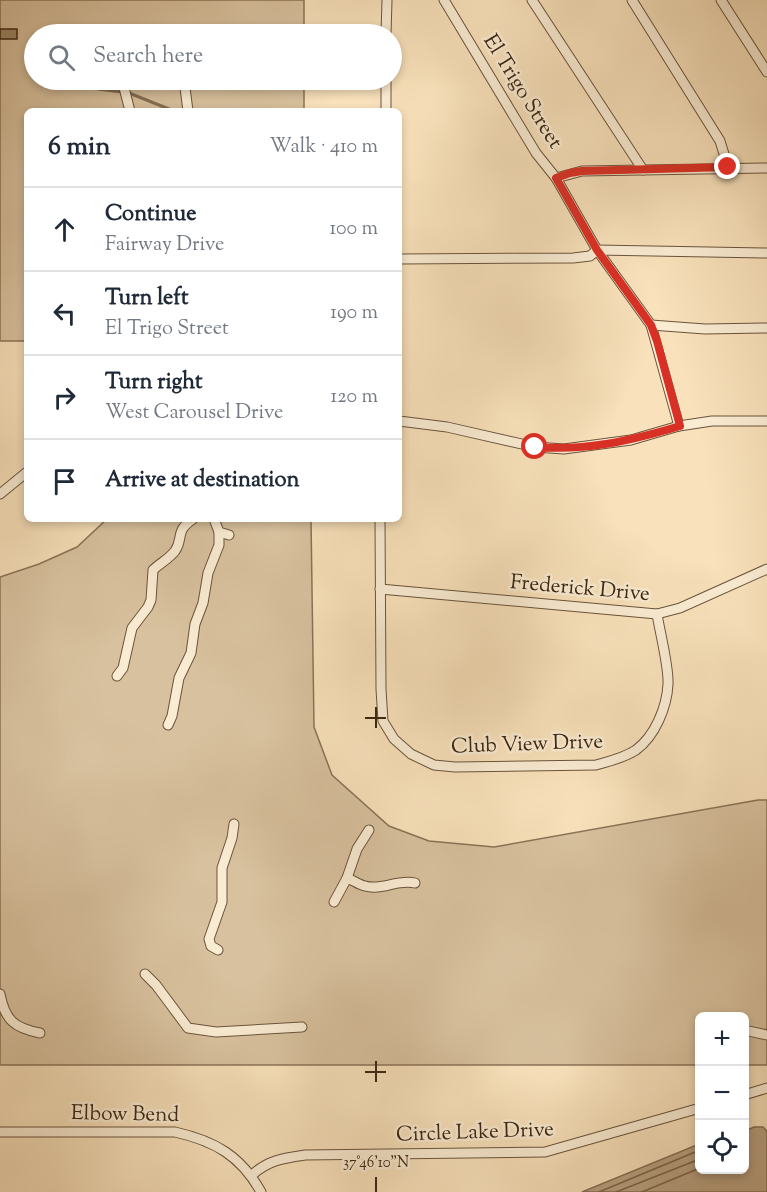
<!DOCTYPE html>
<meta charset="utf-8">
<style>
:root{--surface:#fff;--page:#f2f2f3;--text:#1f2937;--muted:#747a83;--line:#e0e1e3}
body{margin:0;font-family:"Sorts Mill Goudy",serif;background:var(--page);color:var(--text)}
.controls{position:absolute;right:18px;bottom:18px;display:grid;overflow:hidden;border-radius:9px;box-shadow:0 3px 9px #0003}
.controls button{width:54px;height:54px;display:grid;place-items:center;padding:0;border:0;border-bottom:2px solid var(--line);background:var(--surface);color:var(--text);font:30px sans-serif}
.stop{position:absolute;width:18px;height:18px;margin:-14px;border:4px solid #d93025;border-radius:50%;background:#fff}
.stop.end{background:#d93025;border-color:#fff;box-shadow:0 2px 6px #0008}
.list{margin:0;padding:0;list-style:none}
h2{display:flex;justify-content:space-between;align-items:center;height:78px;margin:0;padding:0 24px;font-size:26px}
h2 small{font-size:20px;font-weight:400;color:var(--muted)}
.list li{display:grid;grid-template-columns:39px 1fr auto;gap:18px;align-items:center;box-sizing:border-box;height:84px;padding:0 24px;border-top:2px solid var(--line)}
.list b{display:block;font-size:22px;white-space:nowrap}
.list p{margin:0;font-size:20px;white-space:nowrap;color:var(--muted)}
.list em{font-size:20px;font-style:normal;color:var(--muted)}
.icon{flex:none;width:33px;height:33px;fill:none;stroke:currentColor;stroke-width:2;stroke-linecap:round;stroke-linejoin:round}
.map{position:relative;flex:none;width:767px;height:1192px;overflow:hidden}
.search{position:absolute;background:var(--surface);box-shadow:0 3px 9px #0003;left:24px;top:24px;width:378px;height:66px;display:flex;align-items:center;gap:15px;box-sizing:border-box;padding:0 21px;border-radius:33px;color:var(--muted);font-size:22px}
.panel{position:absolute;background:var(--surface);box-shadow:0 3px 9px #0003;left:24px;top:108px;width:378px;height:414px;border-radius:9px}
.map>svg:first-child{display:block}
</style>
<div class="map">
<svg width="767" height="1192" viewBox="0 0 767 1192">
<rect width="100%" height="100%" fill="#f8e1bb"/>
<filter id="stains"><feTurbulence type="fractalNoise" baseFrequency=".00333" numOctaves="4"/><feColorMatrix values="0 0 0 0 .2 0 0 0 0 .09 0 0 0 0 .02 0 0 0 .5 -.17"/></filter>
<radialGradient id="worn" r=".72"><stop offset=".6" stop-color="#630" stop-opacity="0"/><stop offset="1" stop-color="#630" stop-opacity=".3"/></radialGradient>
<g fill="#d8c19e" stroke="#8a7357" stroke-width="1.5">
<path d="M 0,0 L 304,0 L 304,34 L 34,34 L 34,80 L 304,80 L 304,111 L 27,111 L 27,341 L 0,341 Z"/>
<path d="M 107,519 L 311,519 L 314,727 L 332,775 L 389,826 L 429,841 L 494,847 L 758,800 L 767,800 L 767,1065 L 745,1065 L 744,1016 L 700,1016 L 699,1065 L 0,1065 L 0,577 L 39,564 L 77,547 Z"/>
</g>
<path fill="#b8a181" stroke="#866f54" stroke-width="1.5" d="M 754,1127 L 763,1127 L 767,1131 L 767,1192 L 582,1192 L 699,1144 L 700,1170 L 744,1170 L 745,1131 Z"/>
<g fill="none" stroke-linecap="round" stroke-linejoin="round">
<g stroke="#7a6348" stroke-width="1.5">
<path d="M 599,1192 L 700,1150"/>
<path d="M 616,1192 L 700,1159"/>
<path d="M 642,1192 L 700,1168"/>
</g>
<path stroke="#866f54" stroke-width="3" d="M 88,82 L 98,89 L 129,93 L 169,109"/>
</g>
<rect fill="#9d8769" stroke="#3b2510" stroke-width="1.5" x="0" y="29" width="17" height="10"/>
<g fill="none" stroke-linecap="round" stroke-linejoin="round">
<defs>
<g id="minor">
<path d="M 444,0 L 536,153 L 556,178 L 597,250 L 651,325 L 679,426"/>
<path d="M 532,0 L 643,170"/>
<path d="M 632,0 L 720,141 L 728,167"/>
<path d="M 721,0 L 767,72"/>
<path d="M 386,34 L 387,0"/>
<path d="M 122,80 L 130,111"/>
<path d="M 184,80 L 188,111"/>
<path d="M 386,80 L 386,111"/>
<path d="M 556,178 L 582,171 L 767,168"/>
<path d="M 399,259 L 573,258 L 590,256 L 597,250 L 767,253"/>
<path d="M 651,325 L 705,329 L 767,328"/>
<path d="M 399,421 L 447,427 L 535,447 L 564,449 L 631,440 L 679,426 L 712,421 L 767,421"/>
<path d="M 0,494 L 27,472"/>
<path d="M 214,519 L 219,532 L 229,535"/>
<path d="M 380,519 L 381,689 L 383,721 L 394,739 L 411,754 L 434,765 L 455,767 L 596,765 C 610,761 624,758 636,750 C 655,736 667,707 668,684 C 669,667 660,633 657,614"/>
<path d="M 380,589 L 657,614 L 680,608 L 767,569"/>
<path d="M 117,676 L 123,668 L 132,628 L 148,607 L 151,600 L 153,570 C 160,563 169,559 175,551 C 184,538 174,532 193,519"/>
<path d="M 168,725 L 172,716 L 179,678 L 191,653 L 195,624 L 203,603 L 208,573 L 219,545 L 219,532"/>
<path d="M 347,878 C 353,880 359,885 365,886 C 381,891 397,879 415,883"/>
<path d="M 334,902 L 347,878 L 357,849 L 369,830"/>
<path d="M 218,950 L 211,946 L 209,939 L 222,902 L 222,868 L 232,838 L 234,824"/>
<path d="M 145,974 L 156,985 L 188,1028 L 216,1032 L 302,1027"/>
<path d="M 0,994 C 5,1020 14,1028 40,1033"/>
<path d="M 744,1030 L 767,1035"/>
<path d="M 744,1095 L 767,1088"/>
<path d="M 0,1132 L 175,1132 C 215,1141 241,1156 261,1192"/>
<path d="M 252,1175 C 268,1160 284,1158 305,1155 L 545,1152 L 700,1108"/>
</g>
</defs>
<use href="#minor" stroke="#6a543b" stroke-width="11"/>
<use href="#minor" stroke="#faecd3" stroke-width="9"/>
</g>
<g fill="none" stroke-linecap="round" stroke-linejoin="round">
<path stroke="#d93025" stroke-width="8" d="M 535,447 C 586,451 630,441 680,426 L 657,341 L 651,325 L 597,250 L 556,178 L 570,173 L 582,171 L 728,167"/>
</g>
<path fill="none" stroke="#3b2510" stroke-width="2" d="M 376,707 L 376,728M 365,718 L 386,718M 376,1061 L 376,1082M 365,1072 L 386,1072M 376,1177 L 376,1192"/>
<g text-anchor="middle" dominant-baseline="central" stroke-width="5" stroke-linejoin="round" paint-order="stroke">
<g font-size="21" fill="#3b2510" stroke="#faecd3">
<text transform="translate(522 92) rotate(58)">El Trigo Street</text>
<text transform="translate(580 589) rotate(5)">Frederick Drive</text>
<text transform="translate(527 745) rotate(-2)">Club View Drive</text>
<text transform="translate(125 1115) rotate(1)">Elbow Bend</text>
<text transform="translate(475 1133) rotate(-2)">Circle Lake Drive</text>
</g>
</g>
<g font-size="15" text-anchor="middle" fill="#3b2510" stroke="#faecd3" stroke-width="5" stroke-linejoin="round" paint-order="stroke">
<text x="376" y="1167">37°46'10"N</text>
</g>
<rect width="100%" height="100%" filter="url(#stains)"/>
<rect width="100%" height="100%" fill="url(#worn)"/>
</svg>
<div class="controls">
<button>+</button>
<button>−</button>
<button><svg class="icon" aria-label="locate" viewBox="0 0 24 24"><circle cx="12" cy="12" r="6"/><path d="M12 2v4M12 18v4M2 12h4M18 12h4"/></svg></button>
</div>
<div class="stop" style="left:535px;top:447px"></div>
<div class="stop end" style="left:728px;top:167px"></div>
<div class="search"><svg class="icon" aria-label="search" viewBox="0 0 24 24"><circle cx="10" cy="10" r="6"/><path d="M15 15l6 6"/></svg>Search here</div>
<section class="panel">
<h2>6 min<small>Walk · 410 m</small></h2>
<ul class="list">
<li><svg class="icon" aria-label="ahead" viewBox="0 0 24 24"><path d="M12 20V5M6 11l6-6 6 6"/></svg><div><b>Continue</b><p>Fairway Drive</p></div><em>100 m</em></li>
<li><svg class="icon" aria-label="left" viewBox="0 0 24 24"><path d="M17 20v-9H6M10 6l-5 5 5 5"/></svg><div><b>Turn left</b><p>El Trigo Street</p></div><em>190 m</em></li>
<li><svg class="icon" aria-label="right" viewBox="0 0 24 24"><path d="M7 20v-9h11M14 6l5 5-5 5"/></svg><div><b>Turn right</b><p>West Carousel Drive</p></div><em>120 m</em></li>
<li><svg class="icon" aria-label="arrive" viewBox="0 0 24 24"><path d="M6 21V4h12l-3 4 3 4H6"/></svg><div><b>Arrive at destination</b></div></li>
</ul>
</section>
</div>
